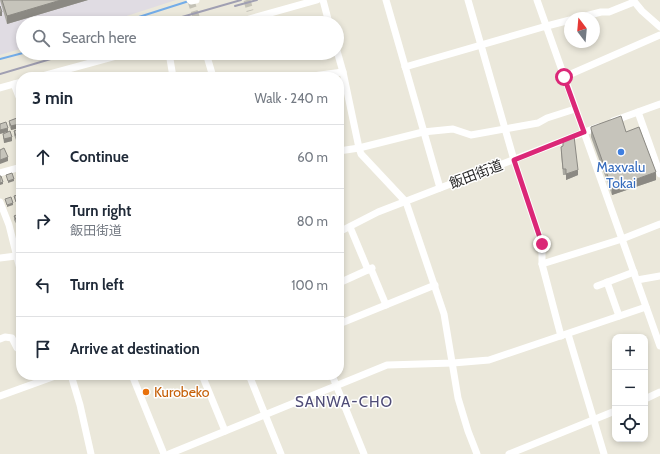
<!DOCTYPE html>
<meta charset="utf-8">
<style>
:root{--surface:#fff;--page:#f6f6f7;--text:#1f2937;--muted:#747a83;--line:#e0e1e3}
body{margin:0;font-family:Cabin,"Noto Sans JP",sans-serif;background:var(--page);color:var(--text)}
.controls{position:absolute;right:12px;bottom:12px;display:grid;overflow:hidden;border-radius:8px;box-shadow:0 2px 6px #0003}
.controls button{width:36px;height:36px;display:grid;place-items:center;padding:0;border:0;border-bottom:1px solid var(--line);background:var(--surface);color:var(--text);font:20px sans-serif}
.compass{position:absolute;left:564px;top:12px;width:36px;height:36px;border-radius:50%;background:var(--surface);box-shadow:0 2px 6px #0003;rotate:344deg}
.stop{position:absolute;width:12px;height:12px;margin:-9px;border:3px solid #db2777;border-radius:50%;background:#fff}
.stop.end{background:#db2777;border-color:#fff;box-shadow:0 1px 4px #0008}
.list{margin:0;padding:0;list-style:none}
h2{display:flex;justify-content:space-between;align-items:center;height:52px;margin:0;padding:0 16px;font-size:17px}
h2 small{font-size:13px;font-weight:400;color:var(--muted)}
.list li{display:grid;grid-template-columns:26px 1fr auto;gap:12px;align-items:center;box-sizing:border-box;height:64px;padding:0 16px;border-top:1px solid var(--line)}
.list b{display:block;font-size:15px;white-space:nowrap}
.list p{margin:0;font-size:13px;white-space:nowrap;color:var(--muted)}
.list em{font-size:13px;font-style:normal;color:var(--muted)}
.icon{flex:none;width:22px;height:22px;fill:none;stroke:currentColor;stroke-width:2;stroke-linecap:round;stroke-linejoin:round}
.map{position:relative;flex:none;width:660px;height:454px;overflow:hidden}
.search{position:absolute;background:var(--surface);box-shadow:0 2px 6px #0003;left:16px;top:16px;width:328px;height:44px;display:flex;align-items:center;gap:10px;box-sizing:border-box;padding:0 14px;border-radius:22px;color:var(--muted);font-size:15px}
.panel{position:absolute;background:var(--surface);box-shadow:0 2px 6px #0003;left:16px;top:72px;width:328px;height:308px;border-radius:16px}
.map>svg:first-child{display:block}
</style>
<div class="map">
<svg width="660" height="454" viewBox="0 0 660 454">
<rect width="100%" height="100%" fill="#ebe8db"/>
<path fill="#e0dce3" d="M 0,0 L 176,0 L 105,23 L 23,23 L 23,48 L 0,55 Z"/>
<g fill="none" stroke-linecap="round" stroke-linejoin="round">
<g stroke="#73ace8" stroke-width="2">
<path d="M 120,23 L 189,1"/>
<path d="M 0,59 L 23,53"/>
</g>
<g stroke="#c4c2b7" stroke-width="7" stroke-dasharray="7 3.5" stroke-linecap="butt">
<path d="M 247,0 L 250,11"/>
<path d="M 191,1 L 198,23"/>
</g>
<g stroke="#fff" stroke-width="7">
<path d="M 190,0 L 191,1 L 196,0"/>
<path d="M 323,0 L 329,23"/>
<path d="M 386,0 L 440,188"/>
<path d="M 468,0 L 514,160 L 542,244 L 542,264 L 561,336"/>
<path d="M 537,0 L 660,346"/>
<path d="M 633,0 L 642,11 L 660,27"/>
<path d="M 578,18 L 601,12 L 609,12 L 634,2"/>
<path d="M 235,23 L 317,0"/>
<path d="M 337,51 L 343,72 L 359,148 L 361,154 L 406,202 L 444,314 L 458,398 L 468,431 L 477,454"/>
<path d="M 169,53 L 173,77"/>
<path d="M 206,53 L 213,77"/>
<path d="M 405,67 L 543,27 L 570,20"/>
<path d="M 39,77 L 127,53"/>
<path d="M 305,77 L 343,72"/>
<path d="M 564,77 L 660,35"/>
<path d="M 14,84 L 21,102"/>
<path d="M 0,88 L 21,82"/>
<path d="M 638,112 L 660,174"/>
<path d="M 613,121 L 660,104"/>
<path d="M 339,151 L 359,148 L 423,132 L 453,129 L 471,135 L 538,123 L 547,118 L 575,109"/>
<path d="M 0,173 L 21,167"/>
<path d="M 0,202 L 9,225 L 21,273"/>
<path d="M 350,227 L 368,270"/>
<path d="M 339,232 L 378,212 L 598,127"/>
<path d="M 0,258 L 16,256"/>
<path d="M 542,264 L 622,239 L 660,224"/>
<path d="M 371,269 L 386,305"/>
<path d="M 637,280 L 660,276"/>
<path d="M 607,282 L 619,316"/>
<path d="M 339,283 L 372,268"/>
<path d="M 597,286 L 634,272"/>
<path d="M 339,324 L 435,285"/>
<path d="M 568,334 L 604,454"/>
<path d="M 0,339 L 5,337 L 12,338 L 17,348 L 21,347"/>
<path d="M 71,375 L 80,405 L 91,454"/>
<path d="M 132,375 L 164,454"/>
<path d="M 202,375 L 225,431"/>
<path d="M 249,375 L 281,454"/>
<path d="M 332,375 L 364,454"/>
<path d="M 0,396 L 58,375"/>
<path d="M 645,399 L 660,392"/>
<path d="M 169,454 L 387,365 L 453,363 L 489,360 L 646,307"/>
<path d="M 509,454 L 615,411"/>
</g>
<g stroke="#a09fb2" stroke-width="2">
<path d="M 235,6 L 257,0"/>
<path d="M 161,23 L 241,0"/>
<path d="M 0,74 L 71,53"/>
</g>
</g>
<g fill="#aaa9a1">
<path d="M 0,0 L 88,0 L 7,24 Z"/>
<path d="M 9,121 L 19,128 L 11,130 L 9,125 Z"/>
<path d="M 21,128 L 16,140 L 14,135 L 14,131 Z"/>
<path d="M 591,129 L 626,132 L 656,180 L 612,195 L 591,137 Z"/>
<path d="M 3,134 L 12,141 L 4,143 L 3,138 Z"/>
<path d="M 563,141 L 578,175 L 566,180 L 566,175 L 563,175 L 561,153 L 561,147 L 563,146 Z"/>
<path d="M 21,213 L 17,225 L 14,220 L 14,216 Z"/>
</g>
<g fill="#8b8983">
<path d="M 61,0 L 88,0 L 7,24 L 7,16 Z"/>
<rect x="0" y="12" width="2" height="4"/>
<path d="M 19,124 L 19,128 L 11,130 L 11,126 Z"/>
<path d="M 8,128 L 8,132 L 0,134 L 0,130 Z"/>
<path d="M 21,135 L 21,139 L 16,140 L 16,136 Z"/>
<path d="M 12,137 L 12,141 L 4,143 L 4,139 Z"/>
<path d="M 8,157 L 8,161 L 0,164 L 0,160 Z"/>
<path d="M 578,170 L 578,175 L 566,180 L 566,174 Z"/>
<path d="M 656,172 L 656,180 L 612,195 L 612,188 Z"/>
<path d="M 14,179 L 14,181 L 8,183 L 8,181 Z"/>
<path d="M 3,182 L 3,184 L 0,185 L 0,183 Z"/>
<path d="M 21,200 L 21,202 L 16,204 L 16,202 Z"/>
<path d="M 13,203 L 13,205 L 7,207 L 7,205 Z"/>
<path d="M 21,220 L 21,224 L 17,225 L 17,221 Z"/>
</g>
<g fill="#c6c4bb" stroke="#8b8983">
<path d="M 2,0 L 61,0 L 7,16 Z"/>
<path d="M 0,6 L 2,12 L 0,12 Z"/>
<path d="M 621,116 L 626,132 L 639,127 L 656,172 L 612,188 L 591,129 L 591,127 Z"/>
<path d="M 17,118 L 19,124 L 11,126 L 9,121 Z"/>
<path d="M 6,122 L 8,128 L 0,130 L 0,124 Z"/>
<path d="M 21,128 L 21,135 L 16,136 L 14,131 Z"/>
<path d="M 10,131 L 12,137 L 4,139 L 3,134 Z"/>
<path d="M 574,136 L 578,170 L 566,174 L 566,169 L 563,169 L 561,147 L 563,146 L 563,141 Z"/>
<path d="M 4,148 L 8,157 L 0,160 L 0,150 Z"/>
<path d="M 21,170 L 21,177 L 20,177 L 18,171 Z"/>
<path d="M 12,173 L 14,179 L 8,181 L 6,175 Z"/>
<path d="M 0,176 L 1,176 L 3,182 L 0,183 Z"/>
<path d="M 20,194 L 21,200 L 16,202 L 14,196 Z"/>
<path d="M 11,197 L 13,203 L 7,205 L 5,199 Z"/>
<path d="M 21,213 L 21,220 L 17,221 L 14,216 Z"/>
</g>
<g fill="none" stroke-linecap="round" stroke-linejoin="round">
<path stroke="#db2777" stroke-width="5" d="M 542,244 L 514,160 L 584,132 L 564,77"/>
</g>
<circle fill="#3f7fe0" stroke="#fff" stroke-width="1.5" cx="621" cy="152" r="4"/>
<circle fill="#e8710a" stroke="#fff" stroke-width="1.5" cx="146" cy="392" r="4"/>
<g text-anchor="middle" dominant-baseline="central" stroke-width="3" stroke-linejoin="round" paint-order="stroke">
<g font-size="14" fill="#366cbe" stroke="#fff">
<text x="621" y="167">Maxvalu<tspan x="621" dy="16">Tokai</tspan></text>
</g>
<g font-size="14" fill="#292929" stroke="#fff">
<text transform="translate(476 174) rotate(-21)">飯田街道</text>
</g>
<g font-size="14" fill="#c56008" stroke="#fff" text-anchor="start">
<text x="154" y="392">Kurobeko</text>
</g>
<g font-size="15" letter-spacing="1" fill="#4f4c77" stroke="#fff">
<text x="344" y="402">SANWA-CHO</text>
</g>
</g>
</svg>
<div class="controls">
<button>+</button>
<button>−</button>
<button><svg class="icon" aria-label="locate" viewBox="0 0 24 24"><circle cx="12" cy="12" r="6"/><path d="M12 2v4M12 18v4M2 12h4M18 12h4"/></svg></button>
</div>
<svg class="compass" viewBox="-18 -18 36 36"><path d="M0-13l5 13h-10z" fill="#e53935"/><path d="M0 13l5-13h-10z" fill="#747a83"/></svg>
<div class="stop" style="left:564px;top:77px"></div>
<div class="stop end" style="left:542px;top:244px"></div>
<div class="search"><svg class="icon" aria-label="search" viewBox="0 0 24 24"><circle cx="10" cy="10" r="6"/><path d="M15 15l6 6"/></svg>Search here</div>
<section class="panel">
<h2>3 min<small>Walk · 240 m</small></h2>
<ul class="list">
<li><svg class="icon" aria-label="ahead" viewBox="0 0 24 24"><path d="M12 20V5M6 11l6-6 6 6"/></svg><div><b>Continue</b></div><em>60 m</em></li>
<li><svg class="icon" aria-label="right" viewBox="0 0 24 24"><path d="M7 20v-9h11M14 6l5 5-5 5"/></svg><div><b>Turn right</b><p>飯田街道</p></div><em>80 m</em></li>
<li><svg class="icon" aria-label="left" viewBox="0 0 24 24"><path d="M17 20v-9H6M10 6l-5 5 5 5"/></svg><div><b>Turn left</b></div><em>100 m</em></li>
<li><svg class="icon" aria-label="arrive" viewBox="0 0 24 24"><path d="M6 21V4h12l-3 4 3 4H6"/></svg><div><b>Arrive at destination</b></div></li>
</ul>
</section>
</div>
